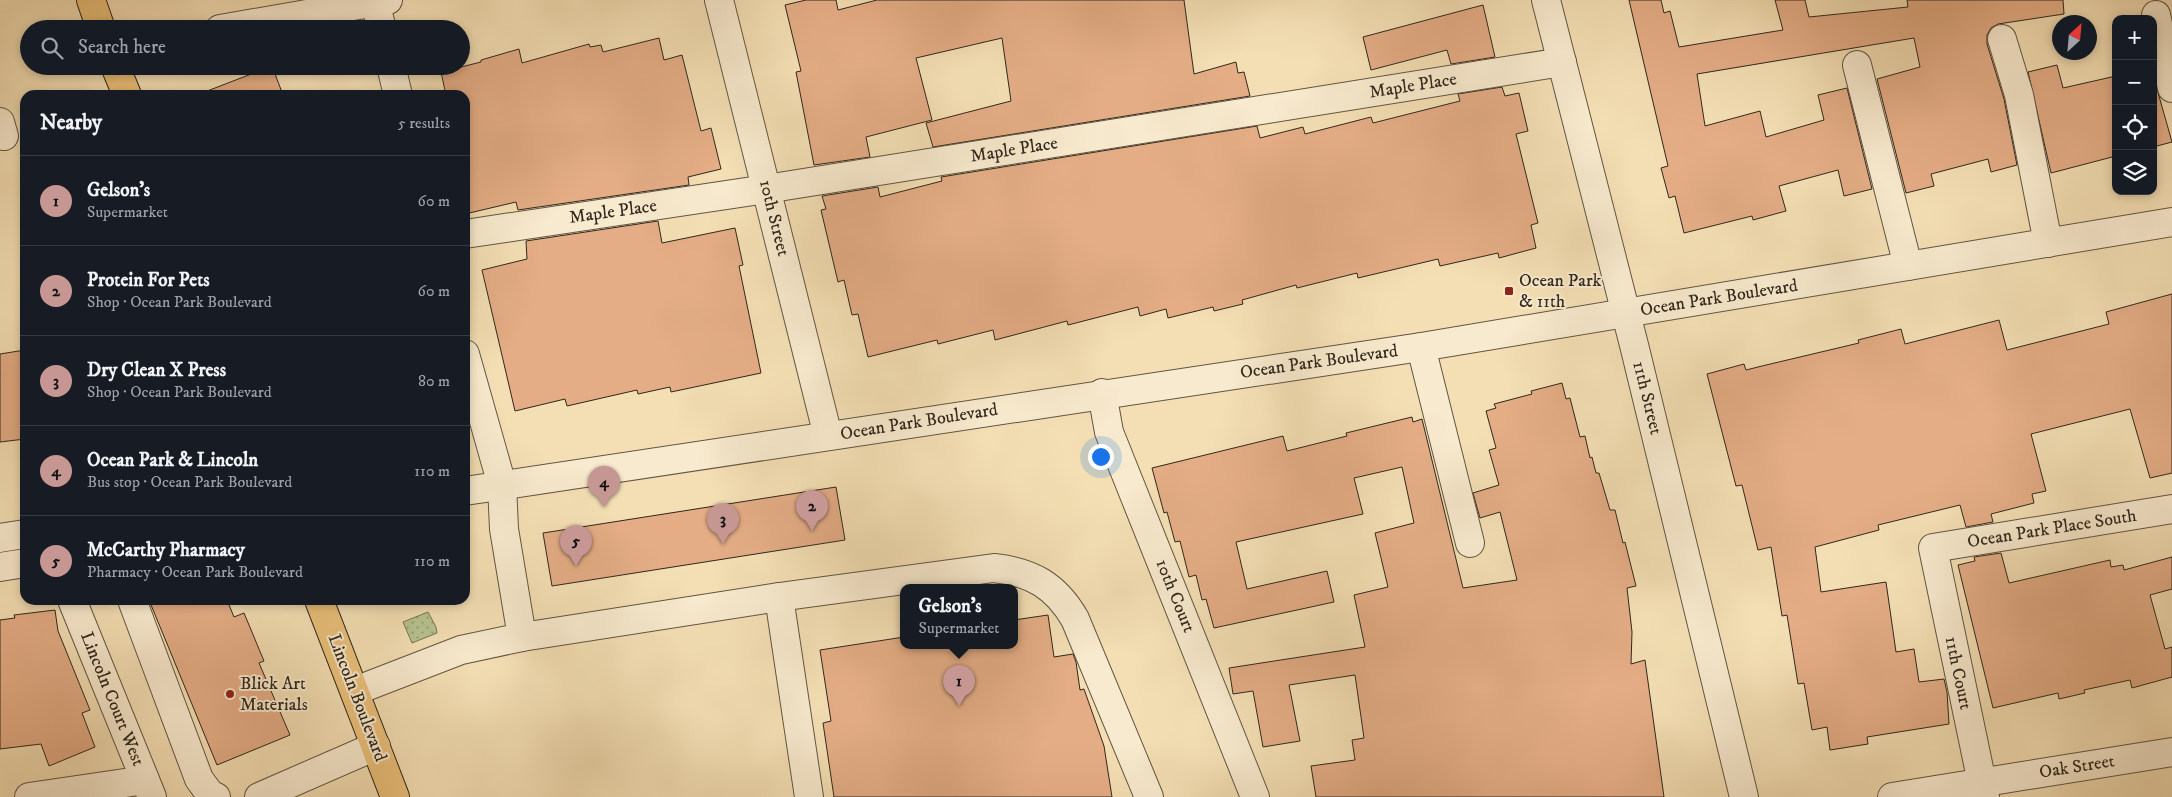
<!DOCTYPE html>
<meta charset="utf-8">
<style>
:root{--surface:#171b24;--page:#20242c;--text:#f1f3f6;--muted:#9ea1a6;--line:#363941;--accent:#c59692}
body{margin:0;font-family:"IM FELL DW Pica",serif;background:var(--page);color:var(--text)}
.controls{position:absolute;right:15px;top:15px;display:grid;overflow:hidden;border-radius:10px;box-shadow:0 2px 8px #0003}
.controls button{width:45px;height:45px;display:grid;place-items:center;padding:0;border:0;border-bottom:1px solid var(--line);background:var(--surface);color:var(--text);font:25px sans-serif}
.compass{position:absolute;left:2052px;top:15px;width:45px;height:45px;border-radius:50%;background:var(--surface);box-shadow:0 2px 8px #0003;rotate:26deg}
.you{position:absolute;left:1100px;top:456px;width:18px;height:18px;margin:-12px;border:4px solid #fff;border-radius:50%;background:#1a73e8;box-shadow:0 0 0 8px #1a73e833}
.badge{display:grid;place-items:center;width:32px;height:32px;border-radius:50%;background:var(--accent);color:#111;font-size:16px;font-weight:700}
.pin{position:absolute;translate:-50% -41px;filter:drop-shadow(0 1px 2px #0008)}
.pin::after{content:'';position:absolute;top:26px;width:18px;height:15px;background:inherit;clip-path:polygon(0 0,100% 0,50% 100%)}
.popup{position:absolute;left:900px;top:584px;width:118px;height:65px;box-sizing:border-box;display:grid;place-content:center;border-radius:10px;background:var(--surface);filter:drop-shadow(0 1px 4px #0005);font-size:16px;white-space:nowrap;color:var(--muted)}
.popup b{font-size:19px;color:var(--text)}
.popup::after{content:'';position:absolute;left:50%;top:100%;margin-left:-10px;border:10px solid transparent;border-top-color:var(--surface)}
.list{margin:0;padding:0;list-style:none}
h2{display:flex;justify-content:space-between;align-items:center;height:65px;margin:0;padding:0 20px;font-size:21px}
h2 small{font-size:16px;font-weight:400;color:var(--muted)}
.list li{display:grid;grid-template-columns:32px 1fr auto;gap:15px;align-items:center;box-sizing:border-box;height:90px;padding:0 20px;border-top:1px solid var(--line)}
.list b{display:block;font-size:19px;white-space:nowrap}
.list p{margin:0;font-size:16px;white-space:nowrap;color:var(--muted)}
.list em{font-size:16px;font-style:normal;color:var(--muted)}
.icon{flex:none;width:28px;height:28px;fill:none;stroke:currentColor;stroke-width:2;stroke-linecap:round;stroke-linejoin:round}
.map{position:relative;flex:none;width:2172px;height:797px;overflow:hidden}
.search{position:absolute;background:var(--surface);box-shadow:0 2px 8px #0003;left:20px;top:20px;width:450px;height:55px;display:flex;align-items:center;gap:12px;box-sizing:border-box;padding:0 18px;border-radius:28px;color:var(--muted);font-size:19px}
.panel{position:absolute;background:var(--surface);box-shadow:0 2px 8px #0003;left:20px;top:90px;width:450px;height:515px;border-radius:15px}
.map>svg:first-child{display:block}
</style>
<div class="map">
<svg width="2172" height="797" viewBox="0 0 2172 797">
<defs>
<pattern id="grass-dots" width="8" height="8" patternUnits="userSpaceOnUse" patternTransform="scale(1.25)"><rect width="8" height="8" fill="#b7c390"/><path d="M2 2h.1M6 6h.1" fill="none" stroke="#959e75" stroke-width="1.8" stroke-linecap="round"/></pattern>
</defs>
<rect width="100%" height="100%" fill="#f4dfb4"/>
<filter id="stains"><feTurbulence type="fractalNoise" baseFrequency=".004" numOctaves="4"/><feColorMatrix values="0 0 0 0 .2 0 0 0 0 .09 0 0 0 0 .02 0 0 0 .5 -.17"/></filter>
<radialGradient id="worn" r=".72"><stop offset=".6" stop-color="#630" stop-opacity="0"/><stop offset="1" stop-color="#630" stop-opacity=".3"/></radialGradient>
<path fill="url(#grass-dots)" stroke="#747556" d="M 428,612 L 436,627 L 437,633 L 412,643 L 403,622 Z"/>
<g fill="#e4ad86" stroke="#30271d">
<path d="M 806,0 L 836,0 L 838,10 L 877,0 L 1184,0 L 1194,74 L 1236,62 L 1238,73 L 1244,72 L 1250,96 L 933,147 L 926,123 L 1011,101 L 1002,38 L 916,58 L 932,120 L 866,137 L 870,157 L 814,165 L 796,72 L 801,71 L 785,5 Z"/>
<path d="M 1629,0 L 1661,0 L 1664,13 L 1670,11 L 1679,47 L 1783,30 L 1775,0 L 1805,0 L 1809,17 L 1908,7 L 1907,0 L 2063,0 L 2064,14 L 1998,24 L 1991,28 L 1987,35 L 1987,44 L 2004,99 L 2017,165 L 1991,172 L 1988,159 L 1931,174 L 1934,186 L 1906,193 L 1877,79 L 1920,67 L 1914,38 L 1697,74 L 1705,126 L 1760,111 L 1766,137 L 1824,120 L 1818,95 L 1847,88 L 1872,189 L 1844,196 L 1838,170 L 1779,186 L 1786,211 L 1753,220 L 1752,216 L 1684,233 L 1675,196 L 1669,198 L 1661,168 L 1668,166 Z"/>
<path d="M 1483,5 L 1495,57 L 1451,64 L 1447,50 L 1371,70 L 1363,37 Z"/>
<path d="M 659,38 L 664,60 L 682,55 L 701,131 L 711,128 L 721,169 L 688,177 L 689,185 L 518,210 L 516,202 L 465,214 L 465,95 L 446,95 L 441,72 L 481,62 L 481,60 L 519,49 L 522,63 L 589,44 L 590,47 L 601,45 L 603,52 Z"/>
<path d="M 2057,65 L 2063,88 L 2116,76 L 2116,156 L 2051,173 L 2028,72 Z"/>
<path d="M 272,66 L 283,95 L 202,95 L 202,93 Z"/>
<path d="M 2153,75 L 2172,142 L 2153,147 Z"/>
<path d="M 1502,87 L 1505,96 L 1519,93 L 1528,131 L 1516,134 L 1538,223 L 1531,225 L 1536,248 L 1499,258 L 1498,253 L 1440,266 L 1438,259 L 1358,278 L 1357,273 L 1297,288 L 1296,285 L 1242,300 L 1243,304 L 1214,311 L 1213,307 L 1168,318 L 1166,309 L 1140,316 L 1138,307 L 1068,325 L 1067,321 L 995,340 L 993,330 L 938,344 L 937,340 L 868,357 L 858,314 L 852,315 L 844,280 L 838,282 L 821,210 L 826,209 L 822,196 L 878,187 L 880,197 L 942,181 L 941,177 L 1257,126 L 1260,138 L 1303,127 L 1305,134 L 1371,117 L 1373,123 L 1460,101 L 1458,94 Z"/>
<path d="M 658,221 L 662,243 L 735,228 L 743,265 L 739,266 L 761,373 L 671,392 L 670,387 L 638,394 L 637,390 L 567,406 L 565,399 L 515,411 L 482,270 L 527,259 L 526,241 Z"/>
<path d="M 2172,294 L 2172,473 L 2150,478 L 2130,409 L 2031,434 L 2046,491 L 2032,494 L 2034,503 L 1991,514 L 1993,522 L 1966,527 L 1960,505 L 1878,525 L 1879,530 L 1815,547 L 1821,592 L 1886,582 L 1896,652 L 1914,649 L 1919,682 L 1944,679 L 1947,692 L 1949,724 L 1867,737 L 1868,744 L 1830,750 L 1827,727 L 1812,730 L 1804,683 L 1798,684 L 1787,615 L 1782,616 L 1771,547 L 1758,550 L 1742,485 L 1736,486 L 1707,374 L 1744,364 L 1746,370 L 1762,366 L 1859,343 L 1858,340 L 1901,329 L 1905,344 L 1999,320 L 2007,350 L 2109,324 L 2106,312 Z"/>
<path d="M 25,350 L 25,439 L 0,442 L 0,354 Z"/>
<path d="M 1562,383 L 1566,399 L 1570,398 L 1580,437 L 1585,436 L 1590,458 L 1592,457 L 1596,473 L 1599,473 L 1610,510 L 1615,510 L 1623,543 L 1625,542 L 1636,586 L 1627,588 L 1632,632 L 1631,664 L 1645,660 L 1664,797 L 1316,797 L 1311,766 L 1355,760 L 1352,740 L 1364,738 L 1355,675 L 1289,685 L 1300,741 L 1263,747 L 1253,691 L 1233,694 L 1229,668 L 1365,647 L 1354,595 L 1388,587 L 1375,533 L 1414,523 L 1402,467 L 1354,478 L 1363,514 L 1236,542 L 1247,589 L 1327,571 L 1334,602 L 1214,628 L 1206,599 L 1202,600 L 1196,575 L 1189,577 L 1180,541 L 1175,542 L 1167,512 L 1164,513 L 1152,468 L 1283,436 L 1287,451 L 1347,436 L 1346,433 L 1412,417 L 1413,422 L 1422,419 L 1463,588 L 1517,580 L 1500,512 L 1480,518 L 1473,493 L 1499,485 L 1489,450 L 1496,448 L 1486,411 L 1496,408 L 1494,404 L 1532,394 L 1531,391 Z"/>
<path d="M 836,487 L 845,540 L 552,586 L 543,533 Z"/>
<path d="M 2001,553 L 2009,583 L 2110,560 L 2111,567 L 2123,565 L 2124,570 L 2172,557 L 2172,589 L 2150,595 L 2165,649 L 2172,647 L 2172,677 L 2132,688 L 2130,680 L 2084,690 L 2085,693 L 2059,699 L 2058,693 L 1993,708 L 1958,565 L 1975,561 L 1974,557 Z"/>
<path d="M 149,600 L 227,600 L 234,617 L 244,613 L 264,661 L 259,663 L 290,735 L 217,765 Z"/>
<path d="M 55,610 L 58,631 L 90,710 L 82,713 L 95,747 L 49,766 L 41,744 L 0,749 L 0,620 L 15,618 L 14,615 Z"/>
<path d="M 1048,615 L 1054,657 L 1073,654 L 1076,662 L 1080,690 L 1084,689 L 1104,746 L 1112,797 L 834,797 L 823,723 L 831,721 L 820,650 L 904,637 L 904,645 L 1014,645 L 1014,620 Z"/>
</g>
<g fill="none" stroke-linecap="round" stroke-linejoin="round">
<defs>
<g id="minor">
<path d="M 719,0 L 828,436"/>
<path d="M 1546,0 L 1635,349 L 1744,797"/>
<path d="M 375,2 L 382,29"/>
<path d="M 2156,15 L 2172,88"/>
<path d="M 220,29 L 388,0"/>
<path d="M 2002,39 L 2019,95 L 2048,243"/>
<path d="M 1857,65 L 1908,266"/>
<path d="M 391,66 L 398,95"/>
<path d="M 0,122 L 4,136"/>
<path d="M 465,234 L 766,189 L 1562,62"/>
<path d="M 1421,347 L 1470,543"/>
<path d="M 1102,393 L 1109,432 L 1255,797"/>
<path d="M 465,491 L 1421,347 L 2172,222"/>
<path d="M 0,538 L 25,534"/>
<path d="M 0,567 L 25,563"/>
<path d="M 779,597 L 994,568 C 1032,572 1056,586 1075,619 L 1149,797"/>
<path d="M 72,600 L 152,797"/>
<path d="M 132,600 L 199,779 L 210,794 L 216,797"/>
<path d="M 522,637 L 779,597 L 809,797"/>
<path d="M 355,691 L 461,650 L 522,637 L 504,529 L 502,485 L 465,354"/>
<path d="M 29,797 L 145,780"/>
<path d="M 259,797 L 376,746"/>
<path d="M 1892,797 L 2172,752"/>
<path d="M 1985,797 L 1933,548 L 2172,509"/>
</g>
<g id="highway">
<path d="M 91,0 L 101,29"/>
<path d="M 115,66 L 127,95"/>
<path d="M 319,600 L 395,797"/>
</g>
</defs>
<use href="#minor" stroke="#615543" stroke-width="30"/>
<use href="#highway" stroke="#30271d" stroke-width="30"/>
<use href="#minor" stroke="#f8eace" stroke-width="28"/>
<use href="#highway" stroke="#eac07a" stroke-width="28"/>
</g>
<g fill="#8f2418" stroke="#f8eace" stroke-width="2">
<rect x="1504" y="286" width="10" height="10" rx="2.5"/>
<circle cx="230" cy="694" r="5"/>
</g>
<g text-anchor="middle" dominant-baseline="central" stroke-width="4" stroke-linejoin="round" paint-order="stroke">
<g font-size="18" fill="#30271d" stroke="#f8eace">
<text transform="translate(1413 86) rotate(-9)">Maple Place</text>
<text transform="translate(1014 150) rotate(-9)">Maple Place</text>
<text transform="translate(613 212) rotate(-8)">Maple Place</text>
<text transform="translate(774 218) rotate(76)">10th Street</text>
<text transform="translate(1719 298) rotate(-9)">Ocean Park Boulevard</text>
<text transform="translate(1319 362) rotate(-8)">Ocean Park Boulevard</text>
<text transform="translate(1647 398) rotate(76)">11th Street</text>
<text transform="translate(919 422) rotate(-9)">Ocean Park Boulevard</text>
<text transform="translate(2052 529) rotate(-9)">Ocean Park Place South</text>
<text transform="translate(1175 596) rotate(68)">10th Court</text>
<text transform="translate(1958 673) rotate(78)">11th Court</text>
<text transform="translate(357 698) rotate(69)">Lincoln Boulevard</text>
<text transform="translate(112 699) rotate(68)">Lincoln Court West</text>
<text transform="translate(2077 767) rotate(-9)">Oak Street</text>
</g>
<g font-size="18" fill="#30271d" stroke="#f8eace" text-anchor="start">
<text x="1519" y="281">Ocean Park<tspan x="1519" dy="21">&amp; 11th</tspan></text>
<text x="240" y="684">Blick Art<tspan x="240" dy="21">Materials</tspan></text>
</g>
</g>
<rect width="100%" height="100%" filter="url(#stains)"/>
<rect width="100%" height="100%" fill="url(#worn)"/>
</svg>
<div class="controls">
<button>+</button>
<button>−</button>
<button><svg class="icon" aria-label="locate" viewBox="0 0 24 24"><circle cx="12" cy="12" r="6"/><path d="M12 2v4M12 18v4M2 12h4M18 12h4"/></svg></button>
<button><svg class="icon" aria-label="layers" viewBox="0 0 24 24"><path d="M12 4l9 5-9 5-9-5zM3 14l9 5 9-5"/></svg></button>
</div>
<svg class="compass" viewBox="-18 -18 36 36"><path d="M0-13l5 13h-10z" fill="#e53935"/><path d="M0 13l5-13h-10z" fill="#9ea1a6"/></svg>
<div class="you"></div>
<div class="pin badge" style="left:959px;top:706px">1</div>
<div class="popup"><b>Gelson's</b>Supermarket</div>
<div class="pin badge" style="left:812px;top:531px">2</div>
<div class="pin badge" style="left:723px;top:544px">3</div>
<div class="pin badge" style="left:604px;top:507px">4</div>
<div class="pin badge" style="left:576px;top:566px">5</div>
<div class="search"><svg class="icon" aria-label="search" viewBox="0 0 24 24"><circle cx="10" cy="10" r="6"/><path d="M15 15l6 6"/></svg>Search here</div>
<section class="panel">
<h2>Nearby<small>5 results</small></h2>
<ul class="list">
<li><span class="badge">1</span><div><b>Gelson's</b><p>Supermarket</p></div><em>60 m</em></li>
<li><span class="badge">2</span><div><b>Protein For Pets</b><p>Shop · Ocean Park Boulevard</p></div><em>60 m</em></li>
<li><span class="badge">3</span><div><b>Dry Clean X Press</b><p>Shop · Ocean Park Boulevard</p></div><em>80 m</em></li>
<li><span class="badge">4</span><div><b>Ocean Park &amp; Lincoln</b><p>Bus stop · Ocean Park Boulevard</p></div><em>110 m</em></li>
<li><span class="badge">5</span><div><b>McCarthy Pharmacy</b><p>Pharmacy · Ocean Park Boulevard</p></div><em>110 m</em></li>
</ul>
</section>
</div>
